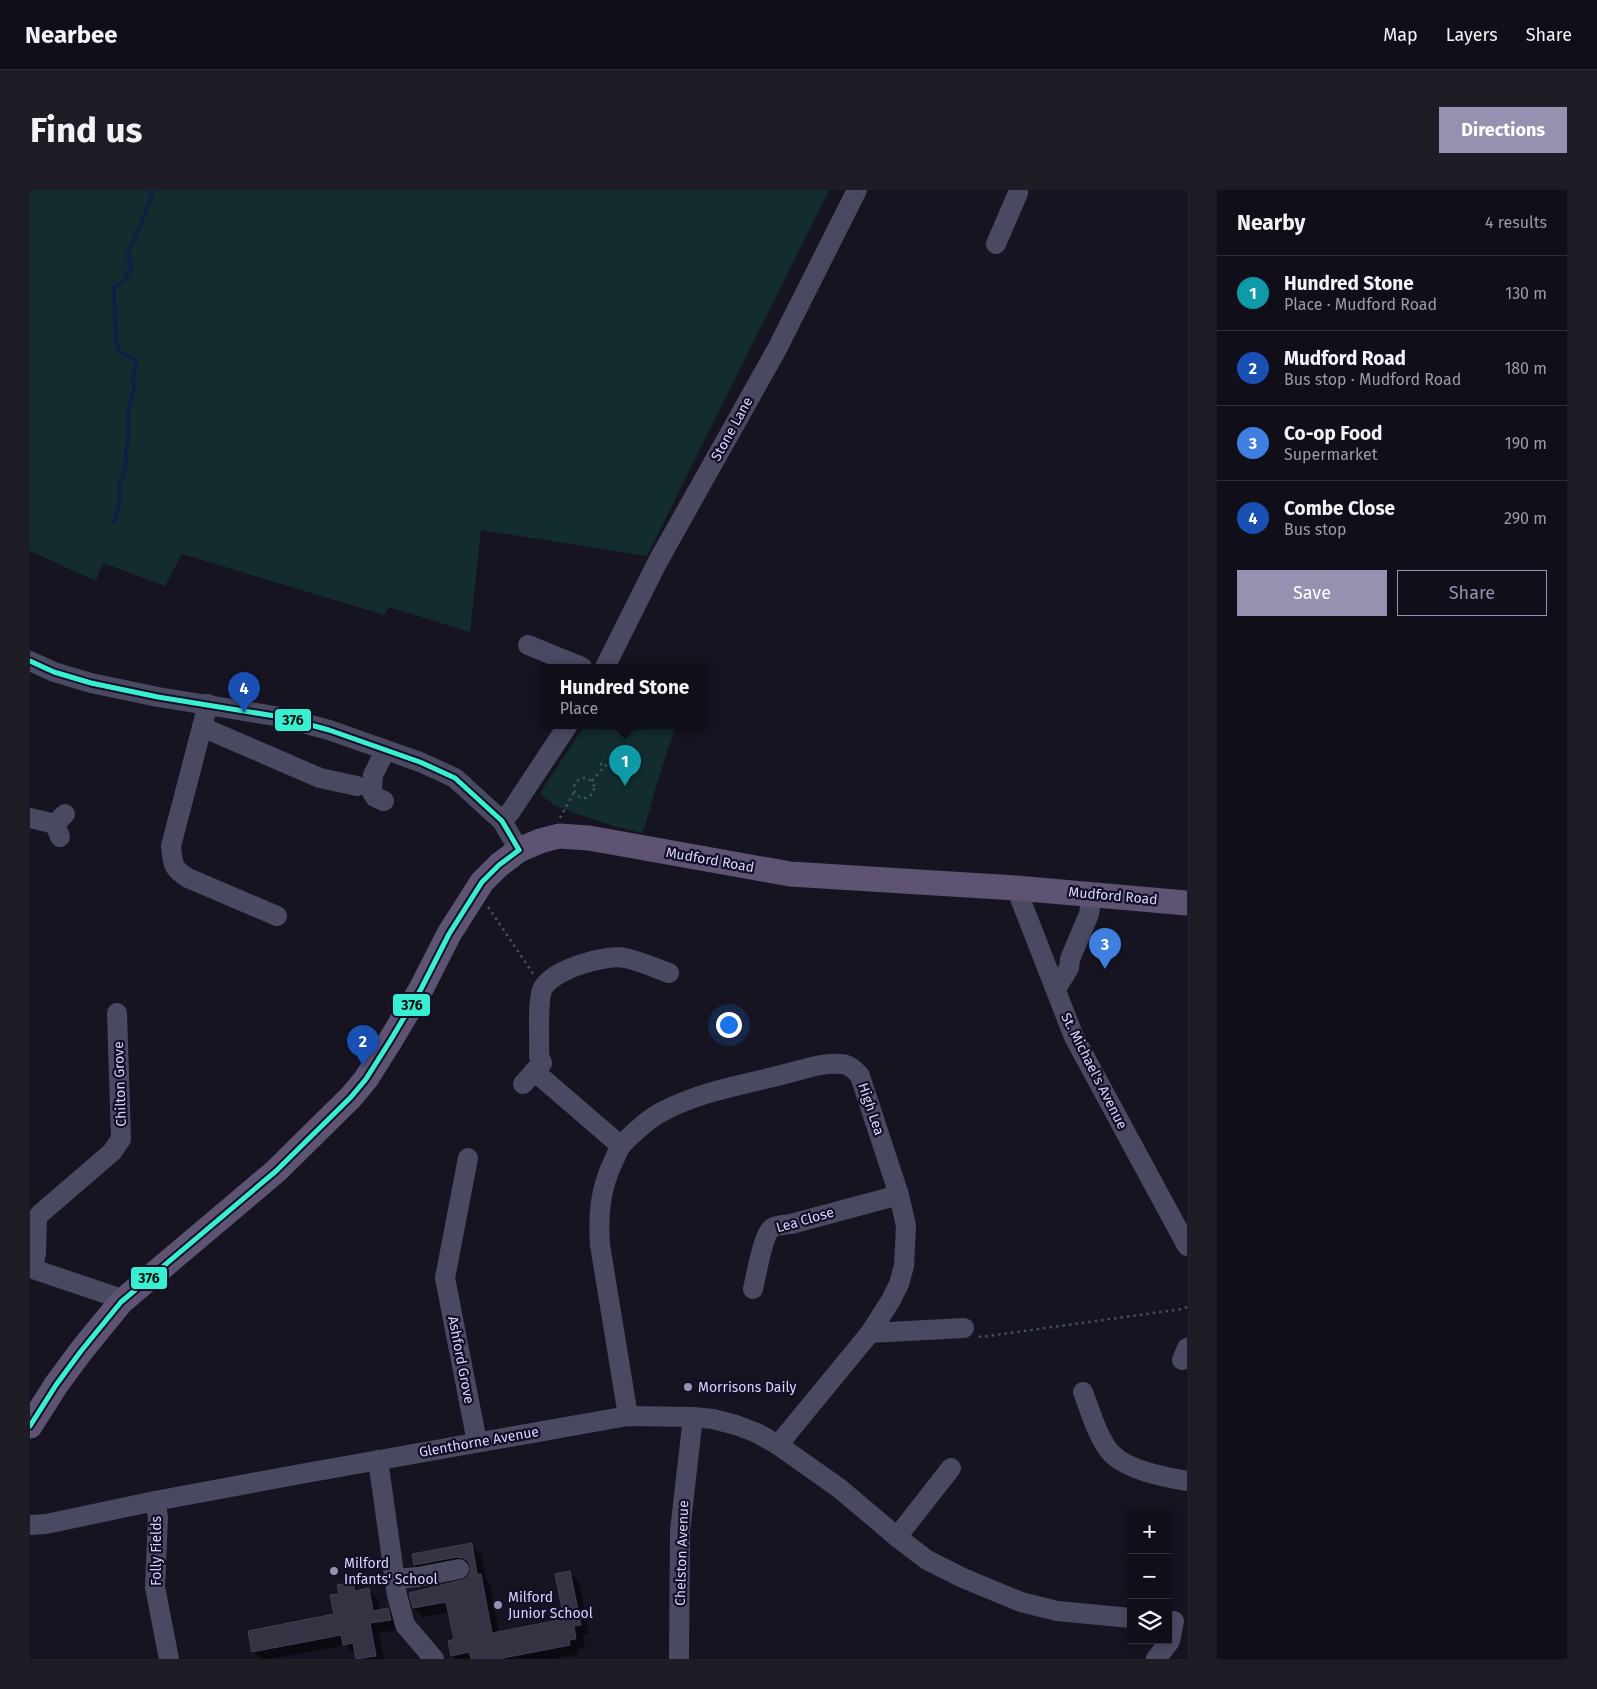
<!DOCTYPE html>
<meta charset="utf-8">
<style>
:root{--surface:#100f19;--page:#1e1d26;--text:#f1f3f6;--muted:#9c9ca2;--line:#302f38;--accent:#9591b1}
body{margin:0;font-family:"Fira Sans",sans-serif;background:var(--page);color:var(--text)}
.controls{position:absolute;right:15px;bottom:15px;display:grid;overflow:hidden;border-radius:0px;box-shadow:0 2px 8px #0003}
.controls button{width:45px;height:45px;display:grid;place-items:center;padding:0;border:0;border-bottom:1px solid var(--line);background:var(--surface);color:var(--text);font:25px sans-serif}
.you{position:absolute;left:698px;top:834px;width:18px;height:18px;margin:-12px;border:4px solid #fff;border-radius:50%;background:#1a73e8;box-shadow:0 0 0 8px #1a73e833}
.badge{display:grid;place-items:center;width:32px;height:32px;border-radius:50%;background:var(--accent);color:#fff;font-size:16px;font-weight:700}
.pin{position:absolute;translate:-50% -41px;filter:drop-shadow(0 1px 2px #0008)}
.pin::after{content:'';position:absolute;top:26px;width:18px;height:15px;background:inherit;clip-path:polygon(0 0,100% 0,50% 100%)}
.popup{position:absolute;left:512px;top:474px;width:165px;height:65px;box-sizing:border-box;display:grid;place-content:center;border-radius:0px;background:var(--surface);filter:drop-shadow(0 1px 4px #0005);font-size:16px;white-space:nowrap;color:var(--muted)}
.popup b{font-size:19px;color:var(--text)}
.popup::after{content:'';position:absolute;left:50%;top:100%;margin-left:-10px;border:10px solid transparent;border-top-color:var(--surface)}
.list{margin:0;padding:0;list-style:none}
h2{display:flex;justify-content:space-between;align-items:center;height:65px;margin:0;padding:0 20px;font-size:21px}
h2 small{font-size:16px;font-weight:400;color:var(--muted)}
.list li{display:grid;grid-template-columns:32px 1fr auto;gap:15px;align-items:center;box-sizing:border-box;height:75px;padding:0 20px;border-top:1px solid var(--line)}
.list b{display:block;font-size:19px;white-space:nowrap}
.list p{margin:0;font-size:16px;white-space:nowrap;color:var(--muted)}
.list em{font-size:16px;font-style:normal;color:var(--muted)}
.actions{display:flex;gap:10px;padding:15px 20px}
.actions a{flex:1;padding:11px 0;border:1px solid var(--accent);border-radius:0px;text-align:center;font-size:18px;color:var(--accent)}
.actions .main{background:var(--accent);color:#fff}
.icon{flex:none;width:28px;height:28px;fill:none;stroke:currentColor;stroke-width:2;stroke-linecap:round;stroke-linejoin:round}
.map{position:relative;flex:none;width:1157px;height:1469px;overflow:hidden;border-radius:0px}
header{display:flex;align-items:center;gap:30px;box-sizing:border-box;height:70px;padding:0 25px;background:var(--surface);border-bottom:1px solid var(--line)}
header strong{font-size:24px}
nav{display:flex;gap:28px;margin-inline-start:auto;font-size:18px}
.intro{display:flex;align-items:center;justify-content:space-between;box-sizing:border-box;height:120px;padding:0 30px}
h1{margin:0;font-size:35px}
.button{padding:12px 22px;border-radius:0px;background:var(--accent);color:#fff;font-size:18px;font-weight:700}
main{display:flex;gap:30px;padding:0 30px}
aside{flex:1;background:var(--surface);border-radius:0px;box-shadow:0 2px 8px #0003}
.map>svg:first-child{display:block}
</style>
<header>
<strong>Nearbee</strong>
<nav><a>Map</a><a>Layers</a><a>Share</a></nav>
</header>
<div class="intro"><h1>Find us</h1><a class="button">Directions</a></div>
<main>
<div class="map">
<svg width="1157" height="1469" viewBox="0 0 1157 1469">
<rect width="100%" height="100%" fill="#161421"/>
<g fill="#132c2d">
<path d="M 0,0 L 799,0 L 617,366 L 451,340 L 440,442 L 359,417 L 354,425 L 152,364 L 135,396 L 73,373 L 66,391 L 0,361 Z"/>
<path d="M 555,535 L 646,535 L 628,590 L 613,643 L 587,637 L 541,622 L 524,615 L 510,603 Z"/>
</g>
<g fill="#0007">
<path d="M 441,1355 L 451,1364 L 456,1390 L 460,1394 L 469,1443 L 535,1430 L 540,1383 L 549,1392 L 559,1444 L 553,1445 L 555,1458 L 547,1459 L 548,1464 L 525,1469 L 426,1469 L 422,1465 L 425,1450 L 420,1422 L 393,1427 L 384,1418 L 438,1389 L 441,1384 L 442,1377 L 394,1384 L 385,1375 L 383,1365 Z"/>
<path d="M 323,1393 L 330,1401 L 339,1400 L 348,1409 L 350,1421 L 358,1420 L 367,1429 L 370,1439 L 349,1443 L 354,1469 L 327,1469 L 326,1463 L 324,1463 L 315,1455 L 242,1469 L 231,1469 L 223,1461 L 305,1425 L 310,1404 Z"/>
</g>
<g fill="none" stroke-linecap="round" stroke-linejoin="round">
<path stroke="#0d2144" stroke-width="4" d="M 84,332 L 89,314 L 89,294 L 94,284 L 99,242 L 98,225 L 104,198 L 103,186 L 107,174 L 103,168 L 90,163 L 86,151 L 84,97 L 95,90 L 102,74 L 97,66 L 120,12 L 122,0"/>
</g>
<g fill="#343243" stroke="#433f54">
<path d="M 442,1353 L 447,1384 L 451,1384 L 462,1443 L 534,1429 L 525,1384 L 540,1381 L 551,1435 L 544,1436 L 546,1449 L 539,1450 L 540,1455 L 468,1469 L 441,1469 L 439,1462 L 421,1466 L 418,1451 L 424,1449 L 416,1412 L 383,1418 L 379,1403 L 432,1390 L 437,1388 L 440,1383 L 440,1376 L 438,1371 L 433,1368 L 427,1367 L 384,1375 L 382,1364 Z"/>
<path d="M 323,1392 L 325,1401 L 339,1398 L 343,1421 L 358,1418 L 361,1430 L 340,1433 L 346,1466 L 326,1469 L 323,1453 L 313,1455 L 311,1445 L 222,1462 L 218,1441 L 304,1424 L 300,1405 L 309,1404 L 307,1395 Z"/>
</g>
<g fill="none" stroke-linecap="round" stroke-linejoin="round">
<g stroke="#44505f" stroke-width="2.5" stroke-dasharray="2.5 4" stroke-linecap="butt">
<path d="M 570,573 L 574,577"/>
<circle cx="554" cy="598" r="10"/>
<path d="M 562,591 L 574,577 L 585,568 L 589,573"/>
<path d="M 530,628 L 544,602"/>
<path d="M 458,717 L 504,785"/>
<path d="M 949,1146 L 951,1147 L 1152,1119 L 1157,1117"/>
</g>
<g stroke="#4a4962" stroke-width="20">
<path d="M 966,54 L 988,3 L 988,0"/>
<path d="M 498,455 L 552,477"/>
<path d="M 0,471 L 24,482 L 61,493 L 128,507 L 251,527 L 299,540 L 390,572 L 425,588 L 472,631 L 489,660"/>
<path d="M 575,477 L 627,373 L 747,159 L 827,0"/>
<path d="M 178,514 L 141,656 C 143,674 142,678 158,688 L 247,726"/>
<path d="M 172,537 L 290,588 L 327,596"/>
<path d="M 354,611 L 345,607 L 342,602 L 343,585 L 355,561"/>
<path d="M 0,628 L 25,634"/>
<path d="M 472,631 L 481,621 L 538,535"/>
<path d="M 30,647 L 25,634 L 35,624"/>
<path d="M 986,698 L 1044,847 L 1157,1056"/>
<path d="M 1026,799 L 1039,778 L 1040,769 L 1059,724 L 1062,705"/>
<path d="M 504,881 L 591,956"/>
<path d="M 493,894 L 512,873 L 509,866 C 510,849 507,815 512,800 C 520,780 575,764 595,768 C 610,771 625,778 639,783"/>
<path d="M 438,968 L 415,1088 L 447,1252"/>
<path d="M 0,1078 L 83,1106 L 91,1112"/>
<path d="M 3,1078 L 6,1063 L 7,1029 L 10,1024 L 82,962 L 91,949 L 87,823"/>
<path d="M 723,1099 C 726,1087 733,1044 742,1038 C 746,1035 755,1035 761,1034 L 869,1005"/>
<path d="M 840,1143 L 934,1138"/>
<path d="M 1152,1170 L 1157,1158"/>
<path d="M 1053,1202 C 1060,1220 1068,1249 1081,1263 C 1097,1280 1134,1287 1157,1291"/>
<path d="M 598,1226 L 570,1055 C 568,1024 570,999 584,970 C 586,966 588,960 591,956 C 596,949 620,928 628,924 C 666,902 713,895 755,884 C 772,880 793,872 811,874 C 819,874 825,880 830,886 L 869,1005 L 876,1036 L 874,1076 L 869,1094 L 861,1110 L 840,1143 L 748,1255"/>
<path d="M 348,1270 L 367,1405 L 375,1435 L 404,1469"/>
<path d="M 125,1311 L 128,1327 L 125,1397 L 139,1469"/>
<path d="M 0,1335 L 16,1334 L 125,1311 L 276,1283 L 598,1226 L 663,1227 L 683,1229 L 706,1235 L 727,1243 L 748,1255 L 809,1298 L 867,1347 L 897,1370 L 933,1388 L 991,1412 L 1027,1421 L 1101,1428"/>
<path d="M 867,1347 L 921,1278"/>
<path d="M 365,1389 L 388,1387 L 429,1379"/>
<path d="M 649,1469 L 650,1341 L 663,1227"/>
<path d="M 1126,1469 L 1140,1451 L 1144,1431"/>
</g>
<path stroke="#5e5373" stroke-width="25" d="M 0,1236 L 26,1195 L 51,1161 L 91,1112 L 246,981 L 321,907 L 336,889 L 360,851 L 391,799 L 419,744 L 452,692 L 469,675 L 489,660 L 510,651 L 529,646 L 559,648 L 760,684 L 986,698 L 1157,713"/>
<defs>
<g id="bus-1">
<path d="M 0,471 L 24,482 L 61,493 L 128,507 L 251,527 L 299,540 L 390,572 L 425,588 L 472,631 L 489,660"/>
<path d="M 0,1236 L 26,1195 L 51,1161 L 91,1112 L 246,981 L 321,907 L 336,889 L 360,851 L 391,799 L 419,744 L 452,692 L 469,675 L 489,660"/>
</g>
</defs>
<use href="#bus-1" stroke="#130f26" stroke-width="9"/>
<use href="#bus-1" stroke="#38f0d1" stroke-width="5"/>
</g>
<g fill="#9591b1" stroke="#130f26" stroke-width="2">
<circle cx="658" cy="1197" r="5"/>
<circle cx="304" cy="1381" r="5"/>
<circle cx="468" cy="1415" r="5"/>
</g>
<g text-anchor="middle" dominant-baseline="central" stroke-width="4.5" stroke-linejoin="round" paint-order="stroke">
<g font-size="14" fill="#d9d4ff" stroke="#130f26">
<text transform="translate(702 239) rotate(-61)">Stone Lane</text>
<text transform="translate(680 670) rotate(10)">Mudford Road</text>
<text transform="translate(1083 706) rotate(5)">Mudford Road</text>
<text transform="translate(1064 881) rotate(63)">St. Michael's Avenue</text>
<text transform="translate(90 894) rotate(-92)">Chilton Grove</text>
<text transform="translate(841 919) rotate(71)">High Lea</text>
<text transform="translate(775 1030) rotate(-16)">Lea Close</text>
<text transform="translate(431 1170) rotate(79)">Ashford Grove</text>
<text transform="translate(449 1252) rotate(-10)">Glenthorne Avenue</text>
<text transform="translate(126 1361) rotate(-90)">Folly Fields</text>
<text transform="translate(652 1363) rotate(-88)">Chelston Avenue</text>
</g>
<g font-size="14" fill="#d9d4ff" stroke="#130f26" text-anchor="start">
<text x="668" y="1197">Morrisons Daily</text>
<text x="314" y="1373">Milford<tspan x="314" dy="16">Infants' School</tspan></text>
<text x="478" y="1407">Milford<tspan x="478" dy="16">Junior School</tspan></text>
</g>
</g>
<g stroke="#130f26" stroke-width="2">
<rect x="244" y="518" width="38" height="24" rx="5" fill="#38f0d1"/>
<rect x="362" y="803" width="39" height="24" rx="5" fill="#38f0d1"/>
<rect x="100" y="1076" width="38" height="24" rx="5" fill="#38f0d1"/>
</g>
<g font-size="14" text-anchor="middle" font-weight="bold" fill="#111">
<text x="263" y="535">376</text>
<text x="382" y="820">376</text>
<text x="119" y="1093">376</text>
</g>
</svg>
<div class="controls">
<button>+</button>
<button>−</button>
<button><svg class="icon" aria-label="layers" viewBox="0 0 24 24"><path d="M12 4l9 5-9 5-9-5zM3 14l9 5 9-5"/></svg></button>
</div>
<div class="you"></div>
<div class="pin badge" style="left:595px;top:596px;background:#0f9aa8">1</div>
<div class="popup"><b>Hundred Stone</b>Place</div>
<div class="pin badge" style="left:333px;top:876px;background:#1a4fb4">2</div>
<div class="pin badge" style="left:1075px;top:779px;background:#3f7fe0">3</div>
<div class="pin badge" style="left:214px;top:523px;background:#1a4fb4">4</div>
</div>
<aside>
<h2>Nearby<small>4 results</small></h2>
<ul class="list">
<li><span class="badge" style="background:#0f9aa8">1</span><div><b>Hundred Stone</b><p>Place · Mudford Road</p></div><em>130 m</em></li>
<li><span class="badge" style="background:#1a4fb4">2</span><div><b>Mudford Road</b><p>Bus stop · Mudford Road</p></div><em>180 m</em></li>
<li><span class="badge" style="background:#3f7fe0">3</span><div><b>Co-op Food</b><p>Supermarket</p></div><em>190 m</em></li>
<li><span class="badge" style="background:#1a4fb4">4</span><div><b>Combe Close</b><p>Bus stop</p></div><em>290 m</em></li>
</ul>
<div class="actions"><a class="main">Save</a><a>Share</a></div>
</aside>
</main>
